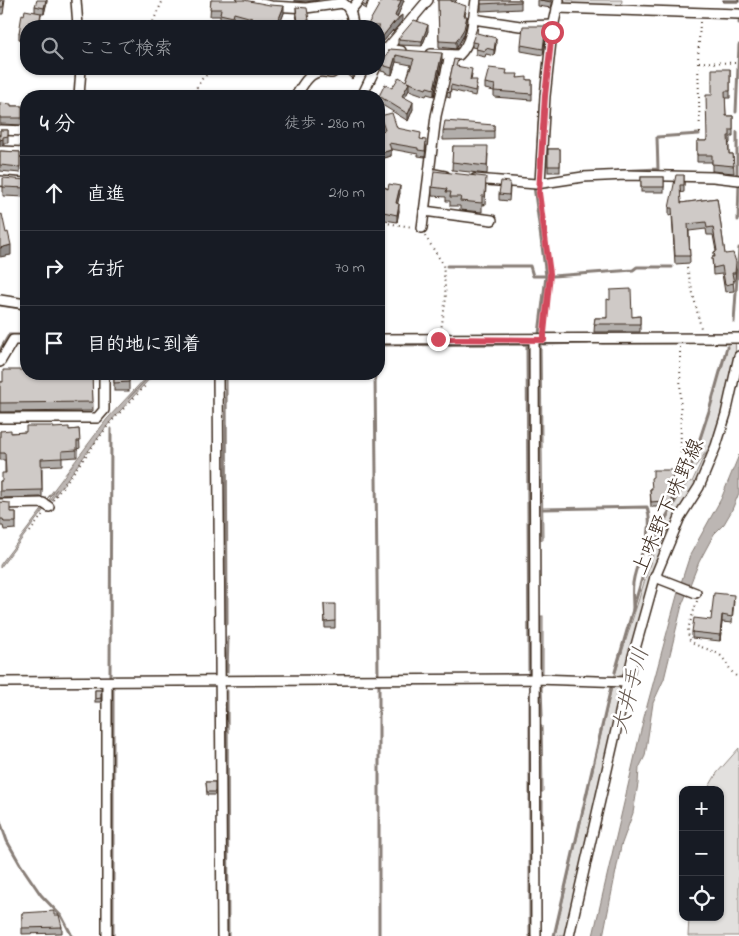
<!DOCTYPE html>
<html lang="ja">
<meta charset="utf-8">
<style>
:root{--surface:#171b24;--page:#20242c;--text:#f1f3f6;--muted:#9ea1a6;--line:#363941}
body{margin:0;font-family:"Indie Flower","Klee One",sans-serif;background:var(--page);color:var(--text)}
.controls{position:absolute;right:15px;bottom:15px;display:grid;overflow:hidden;border-radius:10px;box-shadow:0 1px 4px #0004}
.controls button{width:45px;height:45px;display:grid;place-items:center;padding:0;border:0;border-bottom:1px solid var(--line);background:var(--surface);color:var(--text);font:25px sans-serif}
.stop{position:absolute;width:15px;height:15px;margin:-11px;border:4px solid #d1495b;border-radius:50%;background:#fff}
.stop.end{background:#d1495b;border-color:#fff;box-shadow:0 1px 5px #0008}
.list{margin:0;padding:0;list-style:none}
h2{display:flex;justify-content:space-between;align-items:center;height:65px;margin:0;padding:0 20px;font-size:21px}
h2 small{font-size:16px;font-weight:400;color:var(--muted)}
.list li{display:grid;grid-template-columns:32px 1fr auto;gap:15px;align-items:center;box-sizing:border-box;height:75px;padding:0 20px;border-top:1px solid var(--line)}
.list b{display:block;font-size:19px;white-space:nowrap}
.list em{font-size:16px;font-style:normal;color:var(--muted)}
.icon{flex:none;width:28px;height:28px;fill:none;stroke:currentColor;stroke-width:2;stroke-linecap:round;stroke-linejoin:round}
.map{position:relative;flex:none;width:739px;height:936px;overflow:hidden}
.search{position:absolute;background:var(--surface);box-shadow:0 1px 4px #0004;left:20px;top:20px;width:365px;height:55px;display:flex;align-items:center;gap:12px;box-sizing:border-box;padding:0 18px;border-radius:20px;color:var(--muted);font-size:19px}
.panel{position:absolute;background:var(--surface);box-shadow:0 1px 4px #0004;left:20px;top:90px;width:365px;height:290px;border-radius:20px}
.map>svg:first-child{display:block}
</style>
<div class="map">
<svg width="739" height="936" viewBox="0 0 739 936">
<rect width="100%" height="100%" fill="#fff"/>
<filter id="ink" filterUnits="userSpaceOnUse"><feTurbulence type="fractalNoise" baseFrequency=".02" numOctaves="2"/><feDisplacementMap in="SourceGraphic" scale="10" xChannelSelector="R" yChannelSelector="G"/><feConvolveMatrix kernelMatrix="1 2 1 2 8 2 1 2 1" color-interpolation-filters="sRGB"/></filter>
<g filter="url(#ink)">
<g fill="#e2e0de" stroke="#8e857e">
<path d="M 562,0 L 622,0 L 621,8 L 563,4 Z"/>
<path d="M 729,341 L 735,342 C 739,355 722,423 714,439 C 708,451 698,462 690,474 L 711,405 Z"/>
<path d="M 713,447 L 695,486 L 665,540 L 656,564 L 625,673 L 619,677 L 614,678 L 660,532 L 687,481 L 692,482 L 703,458 L 710,448 Z"/>
<path d="M 613,682 L 619,684 L 621,687 L 566,936 L 555,936 Z"/>
<path d="M 739,748 L 739,936 L 688,936 L 689,917 L 720,917 L 720,790 L 707,790 L 717,773 Z"/>
</g>
<g fill="#bcb6b3" stroke="#887e77">
<path d="M 540,345 L 541,345 L 543,540 L 541,540 Z"/>
<path d="M 149,374 L 151,374 L 128,399 L 152,374 L 154,374 L 110,422 L 49,503 L 48,501 L 57,489 L 46,500 L 107,419 Z"/>
<path d="M 739,455 L 739,493 L 731,512 L 724,524 L 714,534 L 699,562 L 682,605 L 664,679 L 653,703 L 647,743 L 645,756 L 639,768 L 638,784 L 633,813 L 621,846 L 603,936 L 593,936 L 644,717 L 678,592 L 690,555 L 721,499 Z"/>
<path d="M 44,507 L 45,508 L 0,568 L 0,565 Z"/>
<rect x="541" y="616" width="2" height="57"/>
<path d="M 541,726 L 542,726 L 543,792 L 541,792 Z"/>
</g>
<g fill="none" stroke-linecap="round" stroke-linejoin="round">
<g stroke="#887e77" stroke-width="3">
<path d="M 739,22 L 739,23"/>
<path d="M 736,112 L 739,45"/>
<path d="M 737,132 L 737,176"/>
<path d="M 538,142 L 541,93"/>
<path d="M 618,171 L 658,169 L 657,137 L 699,134"/>
<path d="M 534,186 L 546,276 L 539,334"/>
<path d="M 738,220 L 739,183"/>
<path d="M 447,266 L 530,266 L 533,276 L 546,276"/>
<path d="M 553,276 L 633,270 L 637,267 L 672,267"/>
<path d="M 0,305 L 20,308"/>
<path d="M 734,322 L 739,248"/>
<path d="M 700,342 L 727,343"/>
<path d="M 602,343 L 677,343"/>
<path d="M 543,344 L 588,343"/>
<path d="M 379,345 L 527,344 L 529,672"/>
<path d="M 0,350 L 9,335 L 26,335"/>
<path d="M 226,374 L 227,624"/>
<path d="M 375,374 L 378,675"/>
<path d="M 689,472 L 709,411 L 727,347"/>
<path d="M 543,509 L 647,507 C 656,538 637,554 633,583 C 632,592 633,601 633,610"/>
<path d="M 227,672 L 228,638"/>
<path d="M 615,672 L 645,568 L 658,531 L 686,482"/>
<path d="M 110,677 L 111,429"/>
<path d="M 379,686 L 379,936"/>
<path d="M 541,687 L 542,716"/>
<path d="M 113,688 L 113,936"/>
<path d="M 227,691 L 228,936"/>
<path d="M 530,692 L 530,936"/>
<path d="M 542,801 L 542,823"/>
<path d="M 0,821 L 7,841 L 20,864 L 41,895 L 62,917 L 72,936"/>
<path d="M 554,936 L 611,687"/>
</g>
<defs>
<g id="street">
<path d="M 76,0 L 78,26"/>
<path d="M 242,0 L 271,6 L 306,8 L 343,3 C 351,9 352,16 353,26"/>
<path d="M 557,8 L 739,14"/>
<path d="M 350,11 L 359,0"/>
<path d="M 473,19 L 520,26 L 554,25"/>
<path d="M 379,48 L 401,51"/>
<path d="M 431,54 L 459,55 C 473,42 473,18 476,0"/>
<path d="M 379,62 L 386,50 L 428,0"/>
<path d="M 79,96 L 81,69"/>
<path d="M 296,96 C 302,86 310,70 324,72 C 327,72 329,73 332,73 L 338,69"/>
<path d="M 362,96 L 375,69"/>
<path d="M 0,130 L 26,131"/>
<path d="M 0,151 L 26,152"/>
<path d="M 445,176 L 429,173 L 436,116 L 450,55"/>
<path d="M 475,179 L 536,184 L 583,177 L 626,175 L 713,177 L 739,180"/>
<path d="M 0,181 L 26,183"/>
<path d="M 540,183 L 545,96 L 552,32 L 559,0"/>
<path d="M 424,211 L 492,220"/>
<path d="M 422,228 L 429,173"/>
<path d="M 0,300 L 26,304"/>
<path d="M 379,339 L 739,338"/>
<path d="M 534,340 L 536,936"/>
<path d="M 0,362 L 13,340 L 26,340"/>
<path d="M 218,374 L 222,936"/>
<path d="M 0,418 L 97,418 L 104,410 L 104,374"/>
<path d="M 0,504 L 43,503 L 49,507"/>
<path d="M 655,577 L 696,593"/>
<path d="M 0,682 L 536,679 L 627,682"/>
<path d="M 107,682 L 107,936"/>
<path d="M 569,936 L 633,656 L 655,577 L 680,517 L 699,487 L 716,446 L 726,414 L 739,356"/>
</g>
</defs>
<use href="#street" stroke="#3b2a1e" stroke-width="12"/>
<g stroke="#3b2a1e" stroke-width="2" stroke-dasharray="1 4" stroke-linecap="butt">
<path d="M 309,16 L 311,26"/>
<path d="M 700,22 L 698,62 L 700,135"/>
<path d="M 151,26 L 163,0"/>
<path d="M 235,26 L 237,19"/>
<path d="M 699,62 L 736,63"/>
<path d="M 191,96 L 202,79 L 213,69"/>
<path d="M 539,193 L 550,274 L 544,330"/>
<path d="M 379,222 L 413,227"/>
<path d="M 425,236 L 443,264 L 446,298 L 441,330"/>
<path d="M 687,268 L 701,328"/>
<path d="M 680,347 L 681,465"/>
<path d="M 53,500 L 110,423 L 147,384"/>
<path d="M 30,532 L 43,514"/>
<path d="M 697,601 L 688,629 L 689,639 C 698,649 711,648 721,656 C 728,663 730,673 739,678"/>
</g>
<use href="#street" stroke="#fff" stroke-width="9"/>
</g>
<g fill="#b2aeab" stroke="#3b2a1e">
<path d="M 0,0 L 5,0 L 3,14 L 0,14 Z"/>
<path d="M 47,0 L 44,14 L 41,14 L 40,25 L 26,26 L 26,41 L 19,39 L 19,33 L 24,15 L 35,12 L 35,6 Z"/>
<path d="M 211,0 L 284,13 L 279,26 L 249,26 L 250,24 L 234,19 L 233,24 L 220,21 L 220,16 L 210,16 Z"/>
<path d="M 294,0 L 319,0 L 306,2 L 294,1 Z"/>
<path d="M 369,0 L 366,9 L 362,7 L 362,4 Z"/>
<path d="M 378,0 L 404,0 L 397,17 L 402,21 L 393,32 L 393,30 L 383,42 L 379,42 L 379,26 L 381,2 Z"/>
<path d="M 438,0 L 457,0 L 455,2 L 466,12 L 465,16 L 467,22 L 464,35 L 456,49 L 439,47 Z"/>
<path d="M 481,0 L 521,0 L 521,9 L 481,11 Z"/>
<path d="M 538,0 L 553,0 L 551,8 L 538,6 Z"/>
<rect x="723" y="0" width="16" height="2"/>
<path d="M 296,7 L 309,20 L 309,26 L 298,26 L 296,14 Z"/>
<path d="M 428,31 L 422,46 L 398,45 L 398,39 Z"/>
<path d="M 546,32 L 543,55 L 521,51 L 521,45 Z"/>
<path d="M 477,33 L 496,44 L 494,56 L 486,54 L 485,57 L 476,55 L 476,48 L 472,47 L 472,42 Z"/>
<path d="M 390,49 L 442,60 L 434,96 L 427,94 L 426,96 L 409,90 L 405,97 L 413,109 L 408,121 L 379,103 L 379,96 L 406,81 L 411,65 L 396,62 L 392,75 L 385,73 L 385,72 L 381,71 L 381,64 Z"/>
<path d="M 458,66 L 472,74 L 471,80 L 477,85 L 475,96 L 451,90 L 450,98 L 447,97 L 447,92 Z"/>
<path d="M 344,69 L 361,69 L 352,79 L 344,72 Z"/>
<path d="M 730,69 L 730,98 L 725,98 L 726,116 L 733,116 L 733,137 L 730,137 L 730,143 L 729,144 L 729,154 L 733,154 L 734,173 L 712,171 L 712,162 L 697,162 L 697,141 L 706,141 L 707,139 Z"/>
<path d="M 507,74 L 517,78 L 527,80 L 532,80 L 532,100 L 494,97 L 494,91 L 485,89 L 485,83 Z"/>
<path d="M 0,103 L 11,106 L 22,106 L 22,125 L 0,124 Z"/>
<path d="M 380,116 L 397,128 L 421,139 L 426,146 L 425,157 L 418,156 L 418,154 L 391,149 L 391,156 L 381,159 L 381,155 L 379,156 L 383,131 L 380,122 Z"/>
<path d="M 494,125 L 494,139 L 443,140 L 443,131 Z"/>
<path d="M 0,130 L 8,130 L 8,143 L 3,143 L 3,145 L 0,146 Z"/>
<path d="M 453,146 L 488,154 L 487,174 L 452,170 Z"/>
<rect x="548" y="149" width="12" height="23"/>
<path d="M 0,151 L 20,152 L 20,173 L 0,171 Z"/>
<path d="M 684,175 L 684,192 L 680,193 L 681,203 L 717,198 L 725,254 L 736,269 L 735,281 L 733,281 L 734,291 L 725,292 L 722,274 L 713,275 L 712,257 L 714,257 L 714,252 L 716,251 L 713,235 L 707,235 L 706,229 L 689,231 L 690,263 L 675,264 L 672,215 L 669,216 L 669,208 Z"/>
<rect x="641" y="177" width="23" height="15"/>
<path d="M 26,180 L 26,231 L 26,197 L 3,196 L 3,187 Z"/>
<path d="M 379,185 L 400,193 L 397,204 L 399,211 L 397,222 L 379,219 Z"/>
<path d="M 486,186 L 485,205 L 482,204 L 482,212 L 460,210 L 460,206 L 450,206 L 450,201 L 446,201 L 446,197 L 432,196 L 432,187 Z"/>
<path d="M 510,188 L 509,201 L 499,200 L 499,194 Z"/>
<path d="M 610,300 L 632,317 L 640,316 L 640,332 L 594,332 L 595,318 L 607,318 Z"/>
<path d="M 26,374 L 96,374 L 96,376 L 92,376 L 93,411 L 0,412 L 0,382 L 3,382 Z"/>
<rect x="114" y="374" width="15" height="17"/>
<path d="M 53,428 L 69,430 L 79,429 L 80,448 L 77,449 L 77,457 L 62,458 L 62,465 L 42,466 L 42,497 L 0,498 L 0,481 L 2,481 L 5,473 L 5,460 L 0,460 L 0,431 L 11,433 L 26,432 Z"/>
<path d="M 673,488 L 677,496 L 669,510 L 663,507 L 651,507 L 650,489 Z"/>
<path d="M 0,502 L 10,512 L 16,512 L 16,529 L 4,530 L 3,526 L 0,526 Z"/>
<path d="M 734,601 L 732,623 L 722,622 L 720,641 L 692,638 L 692,632 L 711,620 Z"/>
<path d="M 324,604 L 335,621 L 335,628 L 325,628 Z"/>
<rect x="95" y="690" width="6" height="12"/>
<path d="M 206,782 L 215,782 L 215,795 L 207,795 Z"/>
<path d="M 22,913 L 54,915 L 62,927 L 62,933 L 22,934 Z"/>
</g>
<g fill="#918d8b" stroke="#3b2a1e">
<path d="M 46,0 L 47,0 L 47,2 L 44,14 L 44,8 Z"/>
<path d="M 401,0 L 404,0 L 395,23 L 395,16 Z"/>
<path d="M 284,6 L 284,13 L 279,26 L 276,26 Z"/>
<path d="M 402,15 L 402,21 L 393,32 L 393,30 L 383,42 L 383,36 L 394,22 Z"/>
<path d="M 467,16 L 467,22 L 464,35 L 456,49 L 456,42 Z"/>
<path d="M 428,25 L 428,31 L 422,46 L 422,41 Z"/>
<path d="M 496,38 L 496,44 L 494,56 L 494,50 Z"/>
<path d="M 442,53 L 442,60 L 434,96 L 434,89 Z"/>
<path d="M 396,55 L 396,62 L 392,75 L 392,68 Z"/>
<path d="M 355,69 L 361,69 L 352,79 L 352,72 Z"/>
<path d="M 409,83 L 409,90 L 402,103 L 402,96 Z"/>
<path d="M 413,102 L 413,109 L 408,121 L 408,114 Z"/>
<path d="M 3,139 L 3,145 L 0,146 L 0,140 Z"/>
<path d="M 381,149 L 381,155 L 379,156 L 379,150 Z"/>
<path d="M 391,150 L 391,156 L 381,159 L 381,153 Z"/>
<path d="M 400,186 L 400,193 L 396,211 L 396,203 Z"/>
<path d="M 399,204 L 399,211 L 397,222 L 397,215 Z"/>
<path d="M 11,245 L 11,255 L 0,257 L 0,248 Z"/>
<path d="M 677,491 L 677,496 L 669,510 L 669,505 Z"/>
<path d="M 722,615 L 722,622 L 720,641 L 720,635 Z"/>
</g>
<g fill="#cfcac7" stroke="#3b2a1e">
<path d="M 0,0 L 4,0 L 3,7 L 0,7 Z"/>
<path d="M 37,0 L 46,0 L 44,8 L 35,6 Z"/>
<path d="M 211,0 L 244,0 L 270,5 L 284,6 L 276,26 L 264,26 L 259,25 L 259,26 L 249,26 L 252,18 L 234,13 L 233,17 L 220,14 L 221,9 L 210,9 Z"/>
<path d="M 364,0 L 368,0 L 366,6 L 362,4 Z"/>
<path d="M 382,0 L 401,0 L 395,16 L 398,18 L 402,15 L 393,25 L 394,22 L 383,36 L 379,35 L 379,26 L 367,26 Z"/>
<path d="M 438,0 L 451,0 L 451,1 L 466,6 L 464,16 L 467,16 L 464,29 L 456,42 L 439,41 Z"/>
<path d="M 481,0 L 521,0 L 521,2 L 481,4 Z"/>
<path d="M 540,0 L 551,0 L 551,2 Z"/>
<path d="M 296,7 L 307,8 L 309,20 L 298,22 Z"/>
<path d="M 25,10 L 41,13 L 39,24 L 47,26 L 26,26 L 26,35 L 19,33 L 22,14 L 24,15 Z"/>
<path d="M 342,20 L 342,26 L 332,26 L 332,21 Z"/>
<path d="M 414,20 L 428,25 L 422,41 L 398,39 Z"/>
<path d="M 478,25 L 477,33 L 496,38 L 494,50 L 486,48 L 485,51 L 476,49 L 478,43 L 472,42 Z"/>
<path d="M 523,26 L 546,26 L 543,49 L 521,45 Z"/>
<path d="M 390,49 L 442,53 L 434,89 L 427,87 L 426,89 L 407,82 L 409,83 L 402,96 L 413,102 L 408,114 L 379,96 L 385,84 L 392,88 L 399,77 L 406,81 L 414,59 L 396,55 L 392,68 L 385,66 L 385,65 L 381,64 Z"/>
<path d="M 454,59 L 458,60 L 456,66 L 472,69 L 470,80 L 477,80 L 475,91 L 451,85 L 450,93 L 447,92 Z"/>
<path d="M 489,68 L 507,70 L 506,74 L 518,74 L 517,78 L 527,77 L 527,80 L 532,80 L 532,94 L 494,91 L 495,85 L 485,83 Z"/>
<path d="M 348,69 L 355,69 L 352,72 Z"/>
<path d="M 712,69 L 730,69 L 730,91 L 725,91 L 726,116 L 733,116 L 733,130 L 730,130 L 730,136 L 728,136 L 729,154 L 733,154 L 734,166 L 712,164 L 712,155 L 697,155 L 697,141 L 706,141 L 707,139 L 706,95 L 712,95 Z"/>
<path d="M 314,92 L 319,96 L 312,96 Z"/>
<path d="M 369,93 L 377,96 L 367,96 Z"/>
<path d="M 301,94 L 306,96 L 295,96 Z"/>
<path d="M 0,103 L 11,104 L 11,106 L 22,106 L 22,118 L 0,118 Z"/>
<path d="M 392,113 L 397,128 L 421,133 L 420,139 L 426,140 L 425,151 L 418,150 L 418,148 L 389,143 L 391,150 L 381,153 L 381,149 L 379,150 L 379,132 L 385,130 L 380,116 Z"/>
<path d="M 445,121 L 494,125 L 494,131 L 443,131 Z"/>
<path d="M 0,130 L 8,130 L 8,136 L 3,137 L 3,139 L 0,140 Z"/>
<path d="M 453,146 L 488,146 L 487,166 L 452,162 Z"/>
<rect x="548" y="149" width="12" height="17"/>
<path d="M 0,151 L 20,152 L 20,167 L 0,165 Z"/>
<path d="M 434,171 L 486,177 L 485,196 L 482,196 L 482,203 L 460,201 L 461,197 L 450,197 L 451,192 L 446,192 L 447,189 L 432,187 Z"/>
<path d="M 676,175 L 684,175 L 684,185 L 680,185 L 681,203 L 717,198 L 725,254 L 733,253 L 736,262 L 735,273 L 732,273 L 734,283 L 725,285 L 722,266 L 713,268 L 712,257 L 715,257 L 714,252 L 717,251 L 713,227 L 707,228 L 706,222 L 688,224 L 690,256 L 675,256 L 672,208 L 669,208 Z"/>
<rect x="641" y="177" width="23" height="10"/>
<path d="M 3,178 L 26,180 L 26,221 L 26,188 L 3,187 Z"/>
<path d="M 501,181 L 510,182 L 509,195 L 499,194 Z"/>
<path d="M 389,184 L 400,186 L 396,203 L 399,204 L 397,215 L 379,211 L 379,185 L 388,189 Z"/>
<path d="M 2,214 L 6,233 L 8,232 L 11,245 L 0,248 L 0,215 Z"/>
<path d="M 631,289 L 632,317 L 640,316 L 640,324 L 594,324 L 595,318 L 607,318 L 607,299 L 610,300 L 610,290 Z"/>
<path d="M 3,370 L 26,370 L 26,374 L 92,374 L 93,402 L 0,403 L 0,382 L 3,382 Z"/>
<path d="M 114,374 L 129,374 L 129,382 L 114,383 Z"/>
<path d="M 26,426 L 53,426 L 53,428 L 69,427 L 69,430 L 79,429 L 80,441 L 77,441 L 77,450 L 62,451 L 62,458 L 41,459 L 42,490 L 0,491 L 0,481 L 2,481 L 2,473 L 6,473 L 5,453 L 0,453 L 0,431 L 11,430 L 11,433 L 26,432 Z"/>
<path d="M 653,470 L 672,470 L 673,488 L 677,491 L 669,505 L 663,501 L 651,502 L 650,489 L 652,489 L 651,478 L 653,477 Z"/>
<path d="M 0,502 L 10,503 L 10,512 L 16,512 L 16,522 L 4,522 L 3,519 L 0,519 Z"/>
<path d="M 714,593 L 734,595 L 732,617 L 722,615 L 720,635 L 692,632 L 694,618 L 711,620 Z"/>
<path d="M 324,604 L 335,604 L 335,621 L 325,622 Z"/>
<path d="M 95,690 L 101,690 L 101,698 L 95,699 Z"/>
<path d="M 206,782 L 215,782 L 215,792 L 207,792 Z"/>
<path d="M 54,911 L 54,915 L 59,915 L 62,927 L 22,928 L 22,913 Z"/>
</g>
</g>
<g fill="none" stroke-linecap="round" stroke-linejoin="round" filter="url(#ink)">
<path stroke="#d1495b" stroke-width="6" d="M 438,339 L 544,340 L 544,333 L 550,274 L 539,193 L 545,96 L 552,32"/>
</g>
<g text-anchor="middle" dominant-baseline="central" stroke-width="5" stroke-linejoin="round" paint-order="stroke">
<g font-size="21" fill="#3b2a1e" stroke="#fff">
<text transform="translate(669 507) rotate(-66)">上味野下味野線</text>
</g>
<g font-size="22" font-style="italic" fill="#685b52" stroke="#fff">
<text transform="translate(632 691) rotate(-75)">大井手川</text>
</g>
</g>
</svg>
<div class="controls">
<button>+</button>
<button>−</button>
<button><svg class="icon" aria-label="locate" viewBox="0 0 24 24"><circle cx="12" cy="12" r="6"/><path d="M12 2v4M12 18v4M2 12h4M18 12h4"/></svg></button>
</div>
<div class="stop" style="left:552px;top:32px"></div>
<div class="stop end" style="left:438px;top:339px"></div>
<div class="search"><svg class="icon" aria-label="search" viewBox="0 0 24 24"><circle cx="10" cy="10" r="6"/><path d="M15 15l6 6"/></svg>ここで検索</div>
<section class="panel">
<h2>4 分<small>徒歩 · 280 m</small></h2>
<ul class="list">
<li><svg class="icon" aria-label="ahead" viewBox="0 0 24 24"><path d="M12 20V5M6 11l6-6 6 6"/></svg><div><b>直進</b></div><em>210 m</em></li>
<li><svg class="icon" aria-label="right" viewBox="0 0 24 24"><path d="M7 20v-9h11M14 6l5 5-5 5"/></svg><div><b>右折</b></div><em>70 m</em></li>
<li><svg class="icon" aria-label="arrive" viewBox="0 0 24 24"><path d="M6 21V4h12l-3 4 3 4H6"/></svg><div><b>目的地に到着</b></div></li>
</ul>
</section>
</div>
